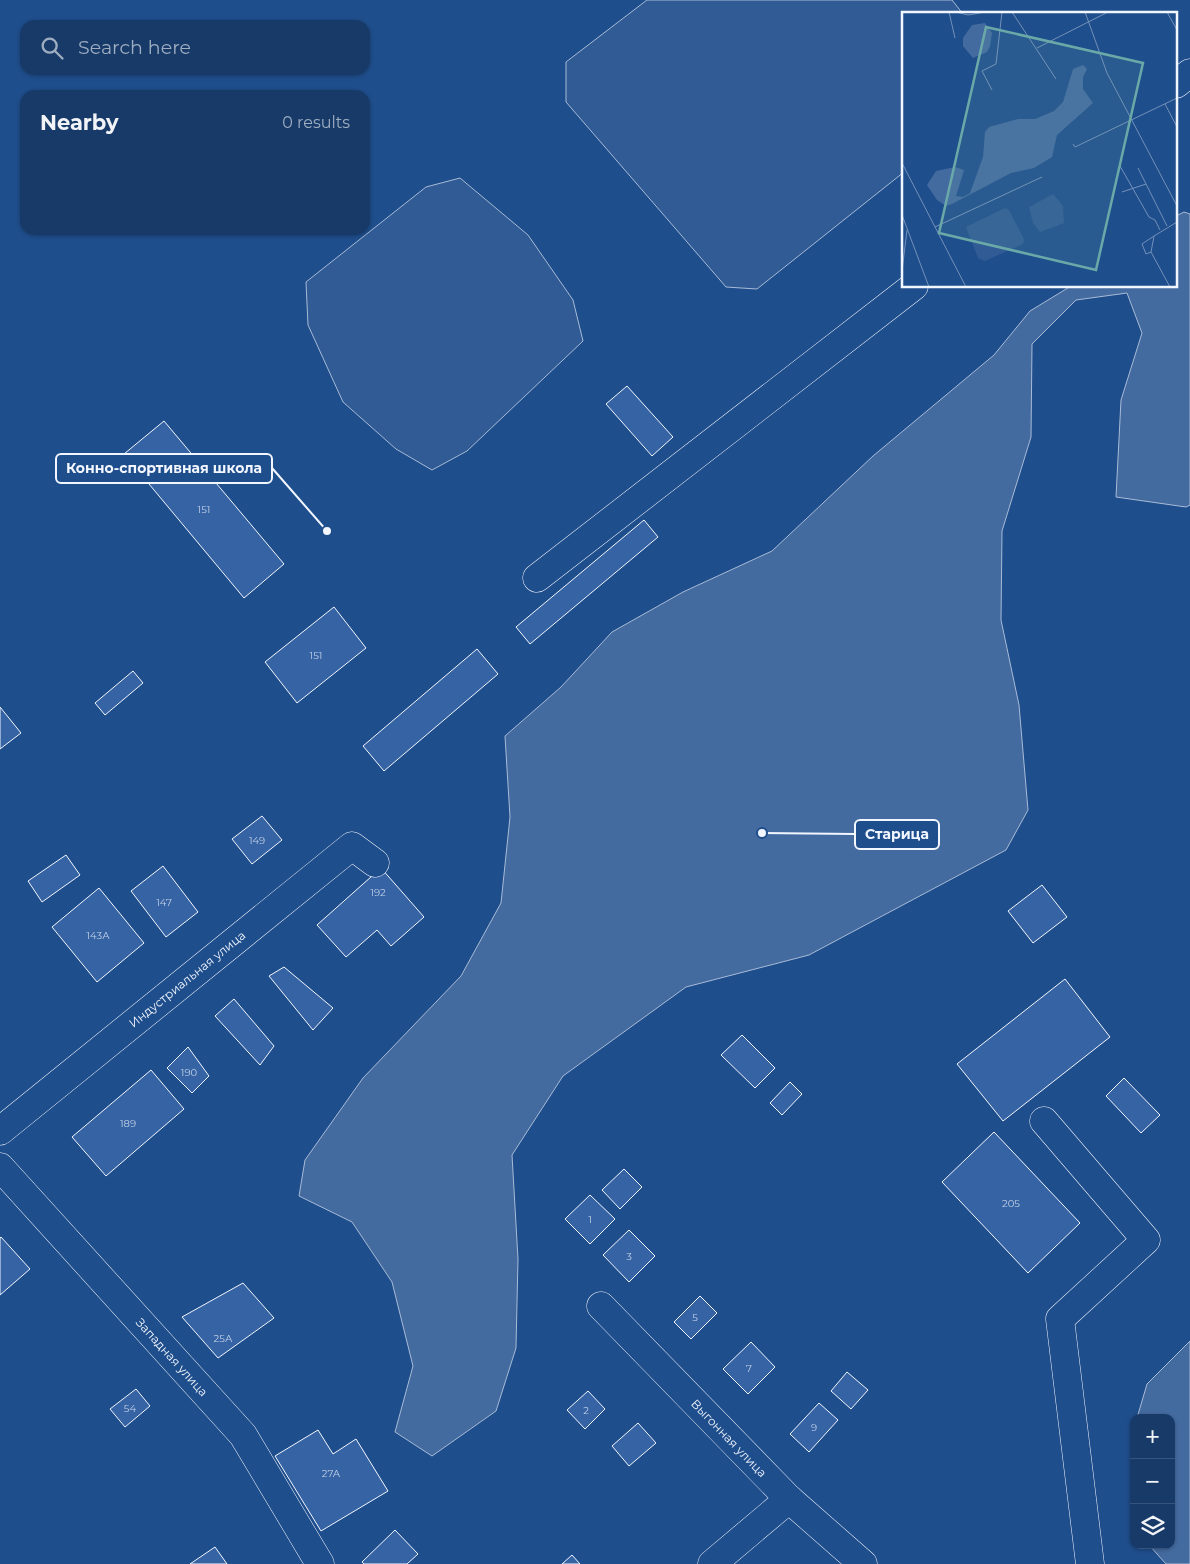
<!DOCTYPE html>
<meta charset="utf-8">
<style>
:root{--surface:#173a69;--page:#20416f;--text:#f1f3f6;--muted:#9eadc0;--line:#36547d}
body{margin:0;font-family:Montserrat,sans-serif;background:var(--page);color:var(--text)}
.controls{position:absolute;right:15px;bottom:15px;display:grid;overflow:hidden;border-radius:10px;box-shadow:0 1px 4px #0004}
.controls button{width:45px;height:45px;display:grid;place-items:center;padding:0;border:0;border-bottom:1px solid var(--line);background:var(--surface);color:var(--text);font:25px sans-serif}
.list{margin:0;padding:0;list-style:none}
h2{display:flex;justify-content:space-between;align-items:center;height:65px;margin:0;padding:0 20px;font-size:21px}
h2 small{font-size:16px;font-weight:400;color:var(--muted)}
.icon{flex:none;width:28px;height:28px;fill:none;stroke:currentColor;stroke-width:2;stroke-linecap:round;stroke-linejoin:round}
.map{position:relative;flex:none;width:1190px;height:1564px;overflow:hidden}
.search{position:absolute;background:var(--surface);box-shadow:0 1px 4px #0004;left:20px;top:20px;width:350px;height:55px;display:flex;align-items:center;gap:12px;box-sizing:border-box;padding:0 18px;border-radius:15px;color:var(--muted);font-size:19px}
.panel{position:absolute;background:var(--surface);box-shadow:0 1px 4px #0004;left:20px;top:90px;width:350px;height:145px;border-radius:15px}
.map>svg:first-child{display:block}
</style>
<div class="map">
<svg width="1190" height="1564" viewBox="0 0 1190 1564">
<rect width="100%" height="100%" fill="#1f4e8c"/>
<g fill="#305b95" stroke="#a8bbd7">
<path d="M 647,0 L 952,0 L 963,14 L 904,14 L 904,172 L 757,289 L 726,287 L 566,102 L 566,62 Z"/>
<path d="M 460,178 L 528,235 L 573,300 L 583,341 L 467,451 L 432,470 L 396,449 L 343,402 L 308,325 L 306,282 L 426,187 Z"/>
</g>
<g fill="#446ba0" stroke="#a8bbd7">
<path d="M 1184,212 L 1190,214 L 1190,505 L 1186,507 L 1116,497 L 1121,400 L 1142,333 L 1127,293 L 1076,300 L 1032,344 L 1031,437 L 1002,531 L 1001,620 L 1019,705 L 1028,810 L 1006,850 L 809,955 L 686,987 L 563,1076 L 512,1155 L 518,1259 L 516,1348 L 496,1411 L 432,1456 L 395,1432 L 413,1366 L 392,1282 L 352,1222 L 299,1196 L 305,1160 L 363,1078 L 461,976 L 501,903 L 510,817 L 505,736 L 561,687 L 612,632 L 683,592 L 772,551 L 873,456 L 994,355 L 1030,311 L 1071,286 L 1176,286 L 1176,216 Z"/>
<path d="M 1190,1341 L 1190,1564 L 1166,1564 L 1149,1545 L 1171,1545 L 1171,1418 L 1137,1418 L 1147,1384 Z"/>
</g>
<g fill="#3563a3" stroke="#f2f6ff">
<path d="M 627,386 L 673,437 L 652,456 L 606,404 Z"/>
<path d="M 164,421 L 284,564 L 244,598 L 124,454 Z"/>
<path d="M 644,520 L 658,537 L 530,644 L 516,627 Z"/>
<path d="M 334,607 L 366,648 L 297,703 L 265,662 Z"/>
<path d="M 477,649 L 498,674 L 384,771 L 363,746 Z"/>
<path d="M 133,671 L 143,683 L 105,715 L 95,703 Z"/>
<path d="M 0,707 L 21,733 L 0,749 Z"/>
<path d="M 262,816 L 282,840 L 252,864 L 232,839 Z"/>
<path d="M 66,855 L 80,875 L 42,902 L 28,881 Z"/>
<path d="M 163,866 L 198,912 L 166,937 L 131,891 Z"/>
<path d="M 381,868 L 424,917 L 391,946 L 377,930 L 346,957 L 317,925 Z"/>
<path d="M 1042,885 L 1067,917 L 1033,943 L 1008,911 Z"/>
<path d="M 99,888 L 144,943 L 97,982 L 52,927 Z"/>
<path d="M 284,967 L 333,1008 L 313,1030 L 269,976 Z"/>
<path d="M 1065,979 L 1110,1037 L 1003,1121 L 957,1064 Z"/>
<path d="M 234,999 L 274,1046 L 260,1065 L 215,1016 Z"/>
<path d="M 742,1035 L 775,1068 L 755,1088 L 721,1055 Z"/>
<path d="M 188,1047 L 209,1076 L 192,1093 L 167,1068 Z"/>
<path d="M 151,1070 L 184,1109 L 106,1176 L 72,1137 Z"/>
<path d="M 1124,1078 L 1160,1115 L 1141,1133 L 1106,1096 Z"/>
<path d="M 790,1082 L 802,1094 L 782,1115 L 770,1103 Z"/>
<path d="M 994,1132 L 1080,1223 L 1028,1273 L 942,1182 Z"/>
<path d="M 624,1169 L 642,1187 L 620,1209 L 602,1190 Z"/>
<path d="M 590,1195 L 615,1219 L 590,1244 L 565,1219 Z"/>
<path d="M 629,1230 L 655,1256 L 629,1282 L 603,1255 Z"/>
<path d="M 1,1237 L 30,1269 L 0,1295 L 0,1238 Z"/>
<path d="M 243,1283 L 274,1318 L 218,1358 L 182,1317 Z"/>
<path d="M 700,1296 L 717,1313 L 691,1339 L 674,1322 Z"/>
<path d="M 751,1342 L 775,1367 L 748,1394 L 723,1369 Z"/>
<path d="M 847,1372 L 868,1390 L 851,1409 L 831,1391 Z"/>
<path d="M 136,1389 L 150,1406 L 125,1427 L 110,1409 Z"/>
<path d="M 588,1391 L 605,1409 L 585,1429 L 567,1410 Z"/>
<path d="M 819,1403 L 838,1420 L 809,1452 L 790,1434 Z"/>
<path d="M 638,1423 L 656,1443 L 629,1466 L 612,1446 Z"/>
<path d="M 318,1430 L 333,1454 L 356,1439 L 388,1491 L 321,1531 L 275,1456 Z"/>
<path d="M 395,1530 L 418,1554 L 407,1564 L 364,1564 L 362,1562 Z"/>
<path d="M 215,1547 L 227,1564 L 190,1564 Z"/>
<path d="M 572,1555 L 580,1564 L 562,1564 Z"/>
</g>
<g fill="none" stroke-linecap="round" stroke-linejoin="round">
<defs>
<g id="minor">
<path d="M 1176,84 L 1190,73"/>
<path d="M 537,578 L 914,286"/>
<path d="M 1044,1121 L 1146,1240 L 1060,1319 L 1090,1564"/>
<path d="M 0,1131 L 352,846 L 375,863"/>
<path d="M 0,1167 L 243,1435 L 320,1564"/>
<path d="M 601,1306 L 789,1499 L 863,1564"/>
<path d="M 712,1564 L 789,1499"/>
</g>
</defs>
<use href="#minor" stroke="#f2f6ff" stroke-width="29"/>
<use href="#minor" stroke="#1f4e8c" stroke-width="28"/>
</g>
<g text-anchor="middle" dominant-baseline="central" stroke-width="4" stroke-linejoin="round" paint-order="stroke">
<g font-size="10" fill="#c3d1e8">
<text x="204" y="509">151</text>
<text x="316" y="655">151</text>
<text x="257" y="840">149</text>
<text x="378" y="892">192</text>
<text x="164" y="902">147</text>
<text x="98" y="935">143А</text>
<text x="189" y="1072">190</text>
<text x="128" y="1123">189</text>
<text x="1011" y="1203">205</text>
<text x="590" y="1219">1</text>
<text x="629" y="1256">3</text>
<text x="695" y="1317">5</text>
<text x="223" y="1338">25А</text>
<text x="749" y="1368">7</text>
<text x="130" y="1408">54</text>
<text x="586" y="1410">2</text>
<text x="814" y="1427">9</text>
<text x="331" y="1473">27А</text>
</g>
<g font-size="12" fill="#f2f6ff" stroke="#1f4e8c">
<text transform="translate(187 979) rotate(-39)">Индустриальная улица</text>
<text transform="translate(172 1357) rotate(48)">Западная улица</text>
<text transform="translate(729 1438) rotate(46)">Выгонная улица</text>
</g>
</g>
<g transform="translate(902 12)">
<rect width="275" height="275" fill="#1f4e8c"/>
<path d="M 151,182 L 161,194 L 162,211 L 138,220 L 131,211 L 127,195 ZM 103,196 L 107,198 L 122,227 L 121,232 L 83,249 L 76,246 L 64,215 Z" fill="#305b95"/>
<path d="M 83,11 L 90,21 L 88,34 L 85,40 L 71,46 L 61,34 L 61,26 L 70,13 ZM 181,53 L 185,57 L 181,65 L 181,77 L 191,91 L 155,123 L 150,145 L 132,156 L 109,161 L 50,192 L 44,194 L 35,188 L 25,173 L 34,159 L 53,155 L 62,158 L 54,184 L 61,185 L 68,181 L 81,145 L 83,120 L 87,115 L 116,107 L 133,107 L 152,99 L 161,90 L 171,57 Z" fill="#446ba0"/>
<path fill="none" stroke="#7391ba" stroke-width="1" d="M 47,0 L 53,26M 54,0 L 66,3 L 83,0M 110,0 L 154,67M 183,0 L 205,61 L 275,194M 265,0 L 275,18M 135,36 L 206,0M 90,78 L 80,59 L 94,52 L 100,0M 263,92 L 275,115M 171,132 L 173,135 L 275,86M 0,151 L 64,275M 218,154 L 247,205 L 253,208 L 258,218M 236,156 L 265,214M 220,180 L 244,172M 0,203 L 27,275M 33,215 L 140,165M 249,240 L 252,224 L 275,210M 249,240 L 268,275M 249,240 L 244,242 L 240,232 L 252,224M 0,259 L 5,218"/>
<path fill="#6aa9a8" fill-opacity="0.15" stroke="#6aa9a8" stroke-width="2.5" d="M 84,15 L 241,51 L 194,258 L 37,221 Z"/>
<rect width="275" height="275" fill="none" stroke="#f2f6ff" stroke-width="2.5"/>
</g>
<path fill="none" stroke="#f2f6ff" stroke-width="2" d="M327 531L272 468M762 833L855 834"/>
<g fill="#f2f6ff" stroke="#1f4e8c" stroke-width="2">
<circle cx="327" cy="531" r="5"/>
<circle cx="762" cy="833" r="5"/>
</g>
<g fill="#1f4e8c" stroke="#f2f6ff" stroke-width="2">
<rect x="56" y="454" width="216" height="29" rx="5"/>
<rect x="855" y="820" width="84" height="29" rx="5"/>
</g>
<g font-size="14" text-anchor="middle" font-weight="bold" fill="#f2f6ff">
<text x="164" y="473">Конно-спортивная школа</text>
<text x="897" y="839">Старица</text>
</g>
</svg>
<div class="controls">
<button>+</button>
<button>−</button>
<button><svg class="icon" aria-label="layers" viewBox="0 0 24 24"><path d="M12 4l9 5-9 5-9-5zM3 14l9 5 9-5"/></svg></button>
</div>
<div class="search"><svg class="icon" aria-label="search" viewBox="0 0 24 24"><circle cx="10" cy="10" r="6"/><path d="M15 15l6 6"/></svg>Search here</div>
<section class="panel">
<h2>Nearby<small>0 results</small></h2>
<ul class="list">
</ul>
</section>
</div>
